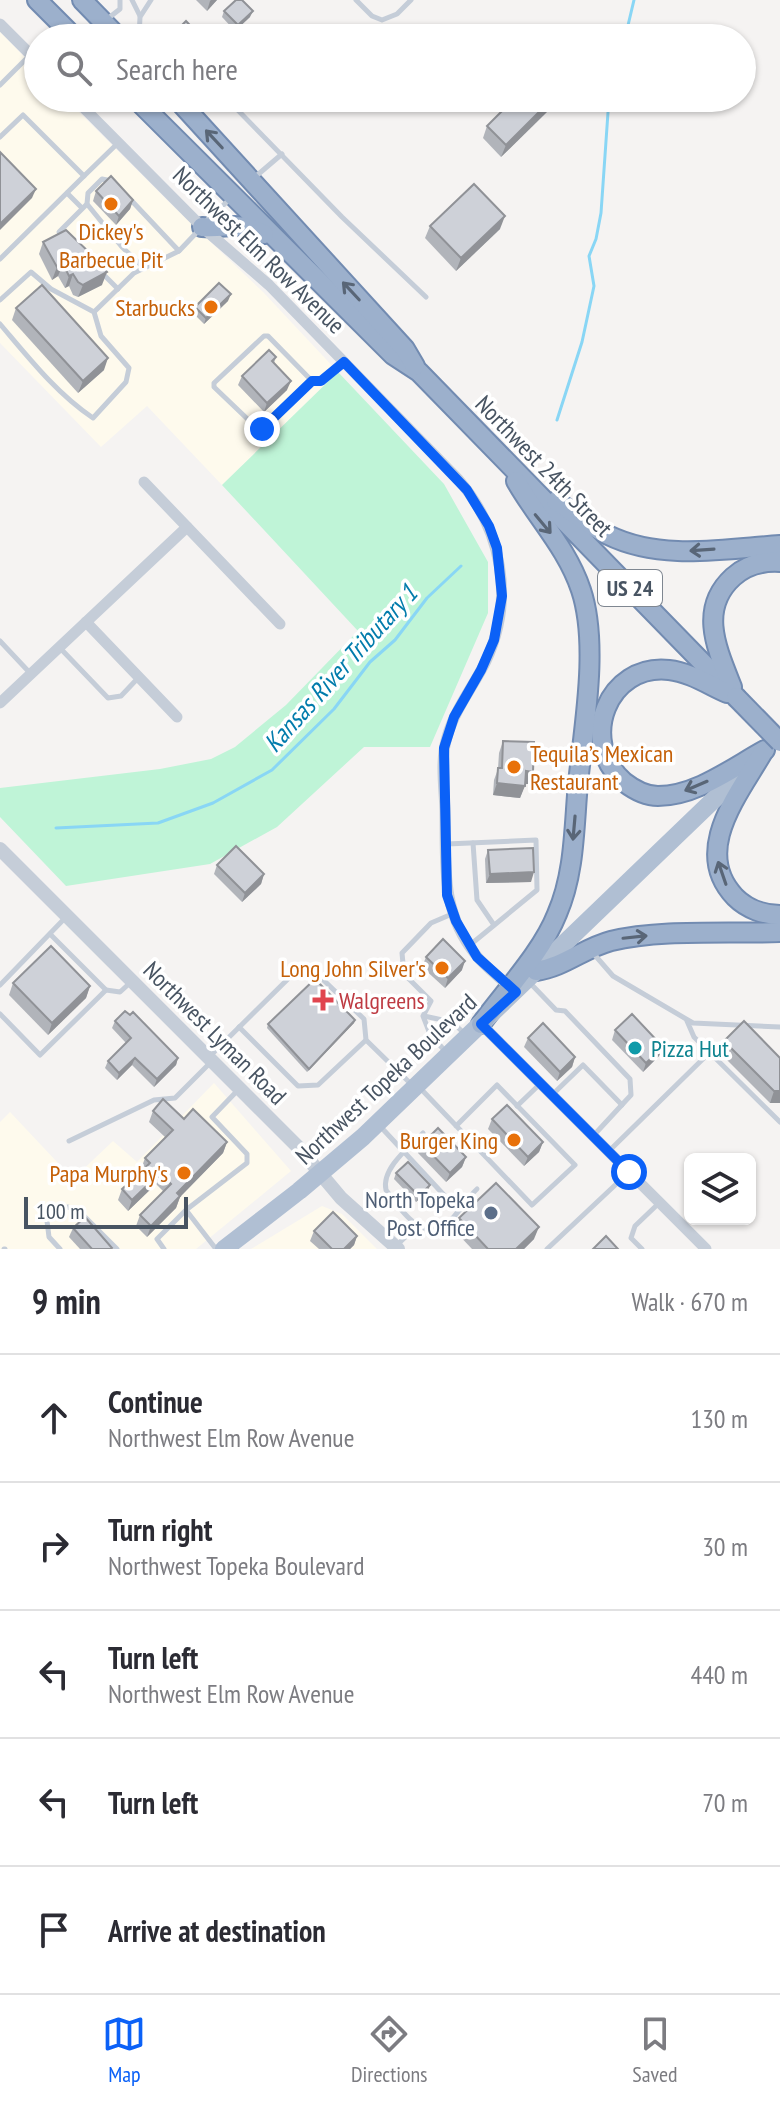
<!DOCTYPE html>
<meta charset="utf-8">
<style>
:root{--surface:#fff;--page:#f7f7f7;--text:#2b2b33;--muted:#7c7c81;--line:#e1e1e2;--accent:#0b61f7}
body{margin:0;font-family:"PT Sans Narrow",sans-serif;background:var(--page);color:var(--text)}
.controls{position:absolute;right:24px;bottom:24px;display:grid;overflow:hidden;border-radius:12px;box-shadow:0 2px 6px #0004}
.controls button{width:72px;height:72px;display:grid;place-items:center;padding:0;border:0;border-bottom:2px solid var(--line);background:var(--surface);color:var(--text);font:40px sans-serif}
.scale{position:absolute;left:24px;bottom:20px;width:164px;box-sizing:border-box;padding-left:8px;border:4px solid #485462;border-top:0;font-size:22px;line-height:28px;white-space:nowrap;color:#485462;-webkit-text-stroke:6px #fff;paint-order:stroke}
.stop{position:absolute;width:24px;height:24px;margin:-18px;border:6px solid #0b61f7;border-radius:50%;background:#fff}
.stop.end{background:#0b61f7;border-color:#fff;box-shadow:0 2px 8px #0008}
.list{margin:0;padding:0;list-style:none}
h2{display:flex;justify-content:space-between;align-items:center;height:104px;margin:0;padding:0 32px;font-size:34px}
h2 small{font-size:26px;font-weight:400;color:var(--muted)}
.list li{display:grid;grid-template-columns:52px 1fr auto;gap:24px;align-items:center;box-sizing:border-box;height:128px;padding:0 32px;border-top:2px solid var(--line)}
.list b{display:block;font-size:30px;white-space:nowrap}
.list p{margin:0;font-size:26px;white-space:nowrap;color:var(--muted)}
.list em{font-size:26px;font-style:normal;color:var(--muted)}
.icon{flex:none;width:44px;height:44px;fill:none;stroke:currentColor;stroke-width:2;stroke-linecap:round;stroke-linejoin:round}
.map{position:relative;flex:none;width:780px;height:1249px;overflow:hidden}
.search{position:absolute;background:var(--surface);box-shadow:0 2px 6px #0004;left:24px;right:24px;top:24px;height:88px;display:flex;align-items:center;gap:20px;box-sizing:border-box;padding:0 28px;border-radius:44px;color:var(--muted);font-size:30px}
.sheet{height:744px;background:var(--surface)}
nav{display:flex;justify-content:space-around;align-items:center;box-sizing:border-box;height:112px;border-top:2px solid var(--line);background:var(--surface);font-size:22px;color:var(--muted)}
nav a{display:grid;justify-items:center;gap:4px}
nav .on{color:var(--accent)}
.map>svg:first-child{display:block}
</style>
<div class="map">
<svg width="780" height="1249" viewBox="0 0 780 1249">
<rect width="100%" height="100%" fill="#f5f3f2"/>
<g fill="#fefaed">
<path d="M 0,32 L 38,71 L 38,98 L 65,98 L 175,208 L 263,292 L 338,372 L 222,485 L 147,406 L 101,447 L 0,343 Z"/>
<path d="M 214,1083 L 291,1171 L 196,1249 L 0,1249 L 0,1122 L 10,1112 L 73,1179 L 113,1141 L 137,1162 Z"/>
<path d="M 322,1206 L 342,1214 L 377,1249 L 251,1249 Z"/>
</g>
<path fill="#bff4d7" d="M 338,372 L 444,484 L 488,562 L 488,613 L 430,747 L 364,747 L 277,827 L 210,864 L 66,886 L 0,817 L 0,788 L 160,769 L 211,759 L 235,747 L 286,705 L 358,631 L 222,485 Z"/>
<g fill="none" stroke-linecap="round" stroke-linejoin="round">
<g stroke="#89d6f5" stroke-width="3">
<path d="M 625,38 L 634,0"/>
<path d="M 557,420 L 582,342 L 594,286 L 589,256 L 596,239 L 601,213 L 609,98"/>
<path d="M 56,828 L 158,823 L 213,803 L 272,770 L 334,709 L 370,662 L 395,640 L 427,598 L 461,566"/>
</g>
<defs>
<g id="trunk">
<path d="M 37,0 L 75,38"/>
<path d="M 82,0 L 119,38"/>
<path d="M 135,98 L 393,355 L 419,372 L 736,697"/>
<path d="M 176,98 L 405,349 L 415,366"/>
<path d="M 202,227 C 230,229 235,220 264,234"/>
<path d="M 556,501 C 573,512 590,526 608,535 C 661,561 723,549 780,545"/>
<path d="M 732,687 C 717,649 698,609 733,577 C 746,565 763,561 780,562"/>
<path d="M 727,693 C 709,685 689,672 669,670 C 608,663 577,741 624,782 C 633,789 646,796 658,796 C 696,796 732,768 765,750"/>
<path d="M 763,752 C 739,794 691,851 735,897 C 747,909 764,915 780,915"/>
<path d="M 536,971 C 564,967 584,948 611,941 C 661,929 728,934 780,932"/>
<path d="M 481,1024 C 506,990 542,952 557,914 C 575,873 574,826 578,783 C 584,726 599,644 581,590 C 567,548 537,518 516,481"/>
</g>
</defs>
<use href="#trunk" stroke="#728bb1" stroke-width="22"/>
<g stroke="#c5cdd8" stroke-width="5">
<path d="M 132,0 L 140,16"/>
<path d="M 356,0 L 372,16 L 382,20 L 397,14 L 411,0"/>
<path d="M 106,20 L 120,9 L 120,0"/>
<path d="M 158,30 L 166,38"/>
<path d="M 48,38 L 58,28"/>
<path d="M 139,38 L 140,17 L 151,0"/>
<path d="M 0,85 L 38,47"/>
<path d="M 226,98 L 342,217 L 426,297"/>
<path d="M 0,137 L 23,115 L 84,176 L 118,143"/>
<path d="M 255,177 L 282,154"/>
<path d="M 112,181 L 102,179 L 88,193 L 87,204 L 122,247 L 144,268"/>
<path d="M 67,193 L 82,208"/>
<path d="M 130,199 L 179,251"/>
<path d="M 205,222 L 230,199"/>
<path d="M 64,237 L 59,232 L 87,204"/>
<path d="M 0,259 L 84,176"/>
<path d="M 103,274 L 118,289"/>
<path d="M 0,300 L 31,272 L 51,289 L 94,312 L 101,336 L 129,368 L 126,382 L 93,418 C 57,394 28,357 0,324"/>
<path d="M 94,312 L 134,273 L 179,251 L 199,230"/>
<path d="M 312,381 L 268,336 L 264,336 L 214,383 L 214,387 L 258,429 L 262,429 L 312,381 L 321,381 L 343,362"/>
<path d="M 0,641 L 30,673"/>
<path d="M 60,648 L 108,698 L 121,696 L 139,677"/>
<path d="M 473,843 L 477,900 L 494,925"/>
<path d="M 447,844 L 536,840 L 537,890 L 470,945"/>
<path d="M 50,934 L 106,990"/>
<path d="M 593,953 L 613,976 L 693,1023 L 780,1027"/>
<path d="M 531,984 L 556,1010 L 565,1011 L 630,1079 L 631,1095 L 594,1135"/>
<path d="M 0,985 L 66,917"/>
<path d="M 0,1014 L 40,1055 L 106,990 L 120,992 L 131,982"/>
<path d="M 424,1016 L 452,1022 L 465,1034"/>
<path d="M 687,1021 L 694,1037 L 780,1122"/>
<path d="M 239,1027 L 298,1086 L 318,1085 L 366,1040"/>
<path d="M 445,1051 L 430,1034 L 423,1016 L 431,1001 L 404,974 L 402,953 L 431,923 L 452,914"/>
<path d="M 209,1057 L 295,972 L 313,970 L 364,1019 L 366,1040 L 411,1084"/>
<path d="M 421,1089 L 532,1205 L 575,1165 L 497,1085 L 456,1126"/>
<path d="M 553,1094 L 583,1065 L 622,1105"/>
<path d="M 517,1106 L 540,1084"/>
<path d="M 379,1125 L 457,1209"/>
<path d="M 423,1133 C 409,1147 381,1169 386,1190 C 401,1210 422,1244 449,1222 C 456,1216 468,1197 477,1189"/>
<path d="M 69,1141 L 154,1100 L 175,1098 L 211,1062"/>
<path d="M 610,1150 L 709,1053"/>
<path d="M 186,1210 L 216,1249"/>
<path d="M 397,1245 L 417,1226"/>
<path d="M 4,1249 L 5,1249"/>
<path d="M 60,1249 L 49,1237 L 47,1221 L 58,1210 L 68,1207 L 81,1213 L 117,1249"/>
<path d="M 164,1249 L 157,1239 L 186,1210 L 247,1163 L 247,1154 L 212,1117 L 238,1090"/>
<path d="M 547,1249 L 628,1173"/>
<path d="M 642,1249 L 631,1238 L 635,1226 L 658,1204"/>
</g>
<g stroke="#c5cdd8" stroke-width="11">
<path d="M 0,24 L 38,62"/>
<path d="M 74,98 L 202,227 L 269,285 L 458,479 C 502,530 515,599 486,661 C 473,687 455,709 447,737 C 440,760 444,786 445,810 C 446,863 440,912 476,955 C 486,968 501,978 512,989"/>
<path d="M 144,482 L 280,624"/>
<path d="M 86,622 L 177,717"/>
<path d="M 0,703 L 187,527"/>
<path d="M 481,1024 L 706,1249"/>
</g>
<path stroke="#c5cdd8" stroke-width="14" d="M 0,849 L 299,1148 L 341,1198 L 398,1249"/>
<path stroke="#b0bfd3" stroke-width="18" d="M 224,1249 L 299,1191 L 363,1137 L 754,761"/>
<use href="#trunk" stroke="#9cb0cc" stroke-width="18"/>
<defs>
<path id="trunk-bridge" d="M 736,697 L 780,742"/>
</defs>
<use href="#trunk-bridge" stroke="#728bb1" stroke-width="22" stroke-linecap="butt"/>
<use href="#trunk-bridge" stroke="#9cb0cc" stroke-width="18"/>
</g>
<g fill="#b1b4ba">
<path d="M 196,0 L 217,0 L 207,11 Z"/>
<path d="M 224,11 L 250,17 L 235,31 L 222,17 Z"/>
<path d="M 180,27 L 202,38 L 181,38 L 177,34 Z"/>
<path d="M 262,98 L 279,98 L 271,108 Z"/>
<path d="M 553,106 L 501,157 L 483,138 L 487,126 Z"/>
<path d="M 96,191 L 133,200 L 130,209 L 116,225 L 93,201 Z"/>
<path d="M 430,226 L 500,229 L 456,271 L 425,238 Z"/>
<path d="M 43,242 L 102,285 L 78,297 L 73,295 L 69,286 L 65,288 L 58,276 L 52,280 L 39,254 Z"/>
<path d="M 228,301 L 204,324 L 193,313 L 195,307 Z"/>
<path d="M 16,308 L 104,370 L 78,393 L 12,320 Z"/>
<path d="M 276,357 L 274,363 L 287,390 L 264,412 L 238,385 L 242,376 Z"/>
<path d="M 503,741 L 533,772 L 528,784 L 525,784 L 520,798 L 493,795 L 494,780 L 498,769 L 499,753 Z"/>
<path d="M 488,850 L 531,882 L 486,883 L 485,859 Z"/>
<path d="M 217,865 L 264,874 L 261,884 L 242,902 L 214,874 Z"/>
<path d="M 426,957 L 462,970 L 445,988 L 422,967 Z"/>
<path d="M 13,983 L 90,986 L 86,998 L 48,1035 L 9,995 Z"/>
<path d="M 355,1020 L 354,1023 L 307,1072 L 267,1028 L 268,1024 Z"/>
<path d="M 115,1021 L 178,1058 L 176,1065 L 154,1087 L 132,1065 L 117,1080 L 105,1068 L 108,1061 L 126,1043 L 112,1028 Z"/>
<path d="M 615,1030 L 663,1047 L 659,1056 L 643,1072 L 612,1040 Z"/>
<path d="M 528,1038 L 575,1057 L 572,1067 L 557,1081 L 524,1047 Z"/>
<path d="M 724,1041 L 780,1058 L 780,1103 L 770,1103 L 720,1053 Z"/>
<path d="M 153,1111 L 184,1119 L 227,1142 L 223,1153 L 180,1197 L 176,1208 L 147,1237 L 136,1226 L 140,1215 L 164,1192 L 156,1184 L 128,1211 L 118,1200 L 122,1189 L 142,1170 L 141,1169 L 145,1158 L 165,1137 L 149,1122 Z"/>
<path d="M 492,1119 L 543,1142 L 539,1152 L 524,1166 L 488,1129 Z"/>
<path d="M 422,1144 L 466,1157 L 462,1167 L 446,1182 L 418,1153 Z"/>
<path d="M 396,1173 L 428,1191 L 416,1202 L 394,1179 Z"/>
<path d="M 459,1218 L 534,1239 L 524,1249 L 472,1249 L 455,1231 Z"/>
<path d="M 73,1228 L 112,1248 L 112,1249 L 80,1249 L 69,1237 Z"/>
<path d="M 314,1231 L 357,1236 L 354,1245 L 350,1249 L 319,1249 L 310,1241 Z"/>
</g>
<g fill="#909297">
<path d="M 211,0 L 217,0 L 207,11 L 210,1 Z"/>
<path d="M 253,11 L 250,17 L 235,31 L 238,25 Z"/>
<path d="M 553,98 L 556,98 L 553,106 L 501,157 L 506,145 Z"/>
<path d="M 36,189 L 32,198 L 0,230 L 0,224 Z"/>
<path d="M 133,200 L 130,209 L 116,225 L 119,216 Z"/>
<path d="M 505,216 L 500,229 L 456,271 L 461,258 Z"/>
<path d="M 63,264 L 58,276 L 52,280 L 57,267 Z"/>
<path d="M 107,272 L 102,285 L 78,297 L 83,285 Z"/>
<path d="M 73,274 L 69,286 L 65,288 L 69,276 Z"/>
<path d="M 231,294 L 228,301 L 204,324 L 206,318 Z"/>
<path d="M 108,358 L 104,370 L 78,393 L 83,381 Z"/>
<path d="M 291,381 L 287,390 L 264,412 L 267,403 Z"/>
<path d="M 526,771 L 533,772 L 528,784 L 521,784 Z"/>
<path d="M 497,783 L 525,786 L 520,798 L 493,795 Z"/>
<path d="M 534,872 L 531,882 L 486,883 L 490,874 Z"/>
<path d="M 264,874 L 261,884 L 242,902 L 245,893 Z"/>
<path d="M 465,961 L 462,970 L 445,988 L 448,978 Z"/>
<path d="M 90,986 L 86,998 L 48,1035 L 52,1023 Z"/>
<path d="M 355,1020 L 354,1023 L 307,1072 L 309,1069 Z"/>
<path d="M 663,1047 L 659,1056 L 643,1072 L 646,1063 Z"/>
<path d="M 575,1057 L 572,1067 L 557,1081 L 560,1072 Z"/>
<path d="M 135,1058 L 132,1065 L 117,1080 L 119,1073 Z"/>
<path d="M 178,1058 L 176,1065 L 154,1087 L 157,1079 Z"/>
<path d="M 774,1091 L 780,1091 L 780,1103 L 770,1103 Z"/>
<path d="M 227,1142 L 223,1153 L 180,1197 L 176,1208 L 147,1237 L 151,1226 L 177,1193 Z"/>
<path d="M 543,1142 L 539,1152 L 524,1166 L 528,1157 Z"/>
<path d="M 466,1157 L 462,1167 L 446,1182 L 450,1173 Z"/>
<path d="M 160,1173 L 156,1184 L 128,1211 L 132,1200 Z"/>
<path d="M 430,1185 L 428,1191 L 416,1202 L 419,1196 Z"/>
<path d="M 539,1227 L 534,1239 L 524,1249 L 516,1249 Z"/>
<path d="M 357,1236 L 354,1245 L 350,1249 L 344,1249 Z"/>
</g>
<g fill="#ced1d8" stroke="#909297" stroke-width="2">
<path d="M 236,0 L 242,0 L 253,11 L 238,25 L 224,11 Z"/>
<path d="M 186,21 L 202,38 L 189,38 L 180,27 Z"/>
<path d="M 515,98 L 553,98 L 506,145 L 487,126 Z"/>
<path d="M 0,152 L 36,189 L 0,224 Z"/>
<path d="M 111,176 L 133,200 L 119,216 L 96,191 Z"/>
<path d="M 474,184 L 505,216 L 461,258 L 430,226 Z"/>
<path d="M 66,230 L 92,255 L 96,262 L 98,261 L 107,272 L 83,285 L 78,282 L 73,274 L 69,276 L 63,264 L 57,267 L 43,242 Z"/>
<path d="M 219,283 L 231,294 L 206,318 L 195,307 Z"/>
<path d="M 42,285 L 108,358 L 83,381 L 16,308 Z"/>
<path d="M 269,350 L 276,357 L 272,361 L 291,381 L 267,403 L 242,376 Z"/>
<path d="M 503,741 L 534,742 L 533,772 L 526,771 L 525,786 L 497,783 L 498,768 L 502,768 Z"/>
<path d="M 236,846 L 264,874 L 245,893 L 217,865 Z"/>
<path d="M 533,848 L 534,872 L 490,874 L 488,850 Z"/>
<path d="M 443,939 L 465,961 L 448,978 L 426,957 Z"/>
<path d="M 51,946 L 90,986 L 52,1023 L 13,983 Z"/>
<path d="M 315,979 L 355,1020 L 309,1069 L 268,1024 Z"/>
<path d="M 125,1011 L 130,1015 L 133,1012 L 178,1058 L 157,1079 L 135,1058 L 119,1073 L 108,1061 L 131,1038 L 115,1021 Z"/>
<path d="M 632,1014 L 663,1047 L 646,1063 L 615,1030 Z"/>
<path d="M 744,1021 L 780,1058 L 780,1091 L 774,1091 L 724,1041 Z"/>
<path d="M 543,1023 L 575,1057 L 560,1072 L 528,1038 Z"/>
<path d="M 163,1099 L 184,1119 L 193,1109 L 227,1142 L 177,1193 L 180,1196 L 151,1226 L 140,1215 L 171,1184 L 160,1173 L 132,1200 L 122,1189 L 150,1163 L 145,1158 L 173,1130 L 153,1111 Z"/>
<path d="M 507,1105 L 543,1142 L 528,1157 L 492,1119 Z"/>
<path d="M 438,1128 L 466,1157 L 450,1173 L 422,1144 Z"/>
<path d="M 408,1162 L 430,1185 L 419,1196 L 396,1173 Z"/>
<path d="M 496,1183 L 539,1227 L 516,1249 L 488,1249 L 459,1218 Z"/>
<path d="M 333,1212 L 357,1236 L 344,1249 L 332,1249 L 314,1231 Z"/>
<path d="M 85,1217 L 112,1248 L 111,1249 L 92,1249 L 73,1228 Z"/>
<path d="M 606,1236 L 618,1249 L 593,1249 Z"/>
</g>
<defs><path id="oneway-shaft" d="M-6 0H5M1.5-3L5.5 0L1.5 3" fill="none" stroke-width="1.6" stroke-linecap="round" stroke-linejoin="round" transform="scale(2)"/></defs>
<g stroke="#596677">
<use href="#oneway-shaft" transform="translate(214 139) rotate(-133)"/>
<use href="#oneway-shaft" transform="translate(351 291) rotate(-133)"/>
<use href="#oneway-shaft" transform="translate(543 524) rotate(50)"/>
<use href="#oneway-shaft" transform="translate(702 550) rotate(176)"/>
<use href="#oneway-shaft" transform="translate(696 786) rotate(157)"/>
<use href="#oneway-shaft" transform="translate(574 828) rotate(95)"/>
<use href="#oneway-shaft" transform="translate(722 873) rotate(-109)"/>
<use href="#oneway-shaft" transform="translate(635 937) rotate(-6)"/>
</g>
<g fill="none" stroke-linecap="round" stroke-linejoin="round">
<path stroke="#0b61f7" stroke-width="10" d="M 262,429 L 312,381 L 321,381 L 344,362 L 467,490 L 489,526 L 497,548 L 502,596 L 494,640 L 481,670 L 454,717 L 444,748 L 447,895 L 456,921 L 477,957 L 516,992 L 481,1024 L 629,1172"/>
</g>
<g fill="#e8710a" stroke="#fff" stroke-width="3">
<circle cx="111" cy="204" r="8"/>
<circle cx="211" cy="307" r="8"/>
<circle cx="514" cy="767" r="8"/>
<circle cx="442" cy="968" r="8"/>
<circle cx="514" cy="1140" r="8"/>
<circle cx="184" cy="1173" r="8"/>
</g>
<path fill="#e0444e" stroke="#fff" stroke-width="3" d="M319 988h8v8h8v8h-8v8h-8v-8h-8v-8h8z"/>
<circle fill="#0f9aa8" stroke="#fff" stroke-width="3" cx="635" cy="1048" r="8"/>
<circle fill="#5c6f8a" stroke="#fff" stroke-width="3" cx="491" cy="1213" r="8"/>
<g text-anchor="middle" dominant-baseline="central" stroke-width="7" stroke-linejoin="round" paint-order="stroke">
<rect fill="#fff" stroke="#7f8791" stroke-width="2" x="598" y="570" width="64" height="36" rx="6"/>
<g font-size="22" font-weight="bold" fill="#485462">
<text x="630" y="588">US 24</text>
</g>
<g font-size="24" fill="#c56008" stroke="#fff" text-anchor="end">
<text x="111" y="231" text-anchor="middle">Dickey's<tspan x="111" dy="28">Barbecue Pit</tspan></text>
<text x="195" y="307">Starbucks</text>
<text x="530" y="753" text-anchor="start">Tequila’s Mexican<tspan x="530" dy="28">Restaurant</tspan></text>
<text x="426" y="968">Long John Silver's</text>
<text x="498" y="1140">Burger King</text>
<text x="168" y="1173">Papa Murphy's</text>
</g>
<g font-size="24" fill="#485462" stroke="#fff">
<text transform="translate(259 250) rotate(44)">Northwest Elm Row Avenue</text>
<text transform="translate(544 466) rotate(46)">Northwest 24th Street</text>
<text transform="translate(215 1033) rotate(45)">Northwest Lyman Road</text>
<text transform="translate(386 1079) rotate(-43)">Northwest Topeka Boulevard</text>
</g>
<g font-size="24" fill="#be3a42" stroke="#fff" text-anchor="start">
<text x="339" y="1000">Walgreens</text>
</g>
<g font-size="24" fill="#0d838f" stroke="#fff" text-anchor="start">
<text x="651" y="1048">Pizza Hut</text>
</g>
<g font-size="24" fill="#4e5e75" stroke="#fff" text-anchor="end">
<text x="475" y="1199">North Topeka<tspan x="475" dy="28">Post Office</tspan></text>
</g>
<g font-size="26" font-style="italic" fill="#027cac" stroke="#fff">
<text transform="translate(340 668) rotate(-48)">Kansas River Tributary 1</text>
</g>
</g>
</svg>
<div class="controls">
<button><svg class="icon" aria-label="layers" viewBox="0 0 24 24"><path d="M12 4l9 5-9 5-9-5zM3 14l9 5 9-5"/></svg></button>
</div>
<div class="scale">100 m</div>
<div class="stop" style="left:629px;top:1172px"></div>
<div class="stop end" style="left:262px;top:429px"></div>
<div class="search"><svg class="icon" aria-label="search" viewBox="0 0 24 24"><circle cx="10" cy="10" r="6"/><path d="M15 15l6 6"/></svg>Search here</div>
</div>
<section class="sheet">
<h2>9 min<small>Walk · 670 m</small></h2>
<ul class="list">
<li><svg class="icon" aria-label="ahead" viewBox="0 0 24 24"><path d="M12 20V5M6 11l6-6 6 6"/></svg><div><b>Continue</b><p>Northwest Elm Row Avenue</p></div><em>130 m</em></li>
<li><svg class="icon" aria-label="right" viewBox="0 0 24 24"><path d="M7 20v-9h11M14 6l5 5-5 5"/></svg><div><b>Turn right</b><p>Northwest Topeka Boulevard</p></div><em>30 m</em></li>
<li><svg class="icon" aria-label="left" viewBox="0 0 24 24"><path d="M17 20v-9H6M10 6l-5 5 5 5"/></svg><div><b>Turn left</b><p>Northwest Elm Row Avenue</p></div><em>440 m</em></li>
<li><svg class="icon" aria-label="left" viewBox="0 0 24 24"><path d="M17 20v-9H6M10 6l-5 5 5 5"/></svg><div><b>Turn left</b></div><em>70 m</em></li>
<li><svg class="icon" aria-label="arrive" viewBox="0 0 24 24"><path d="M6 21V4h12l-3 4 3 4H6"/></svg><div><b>Arrive at destination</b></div></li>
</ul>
</section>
<nav>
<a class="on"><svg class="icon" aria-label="map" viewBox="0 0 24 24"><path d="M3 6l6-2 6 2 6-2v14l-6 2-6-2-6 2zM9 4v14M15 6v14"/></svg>Map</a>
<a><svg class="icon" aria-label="directions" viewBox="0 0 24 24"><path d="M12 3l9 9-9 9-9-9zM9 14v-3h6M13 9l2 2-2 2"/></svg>Directions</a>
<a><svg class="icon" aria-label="saved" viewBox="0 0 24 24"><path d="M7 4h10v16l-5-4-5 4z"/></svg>Saved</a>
</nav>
